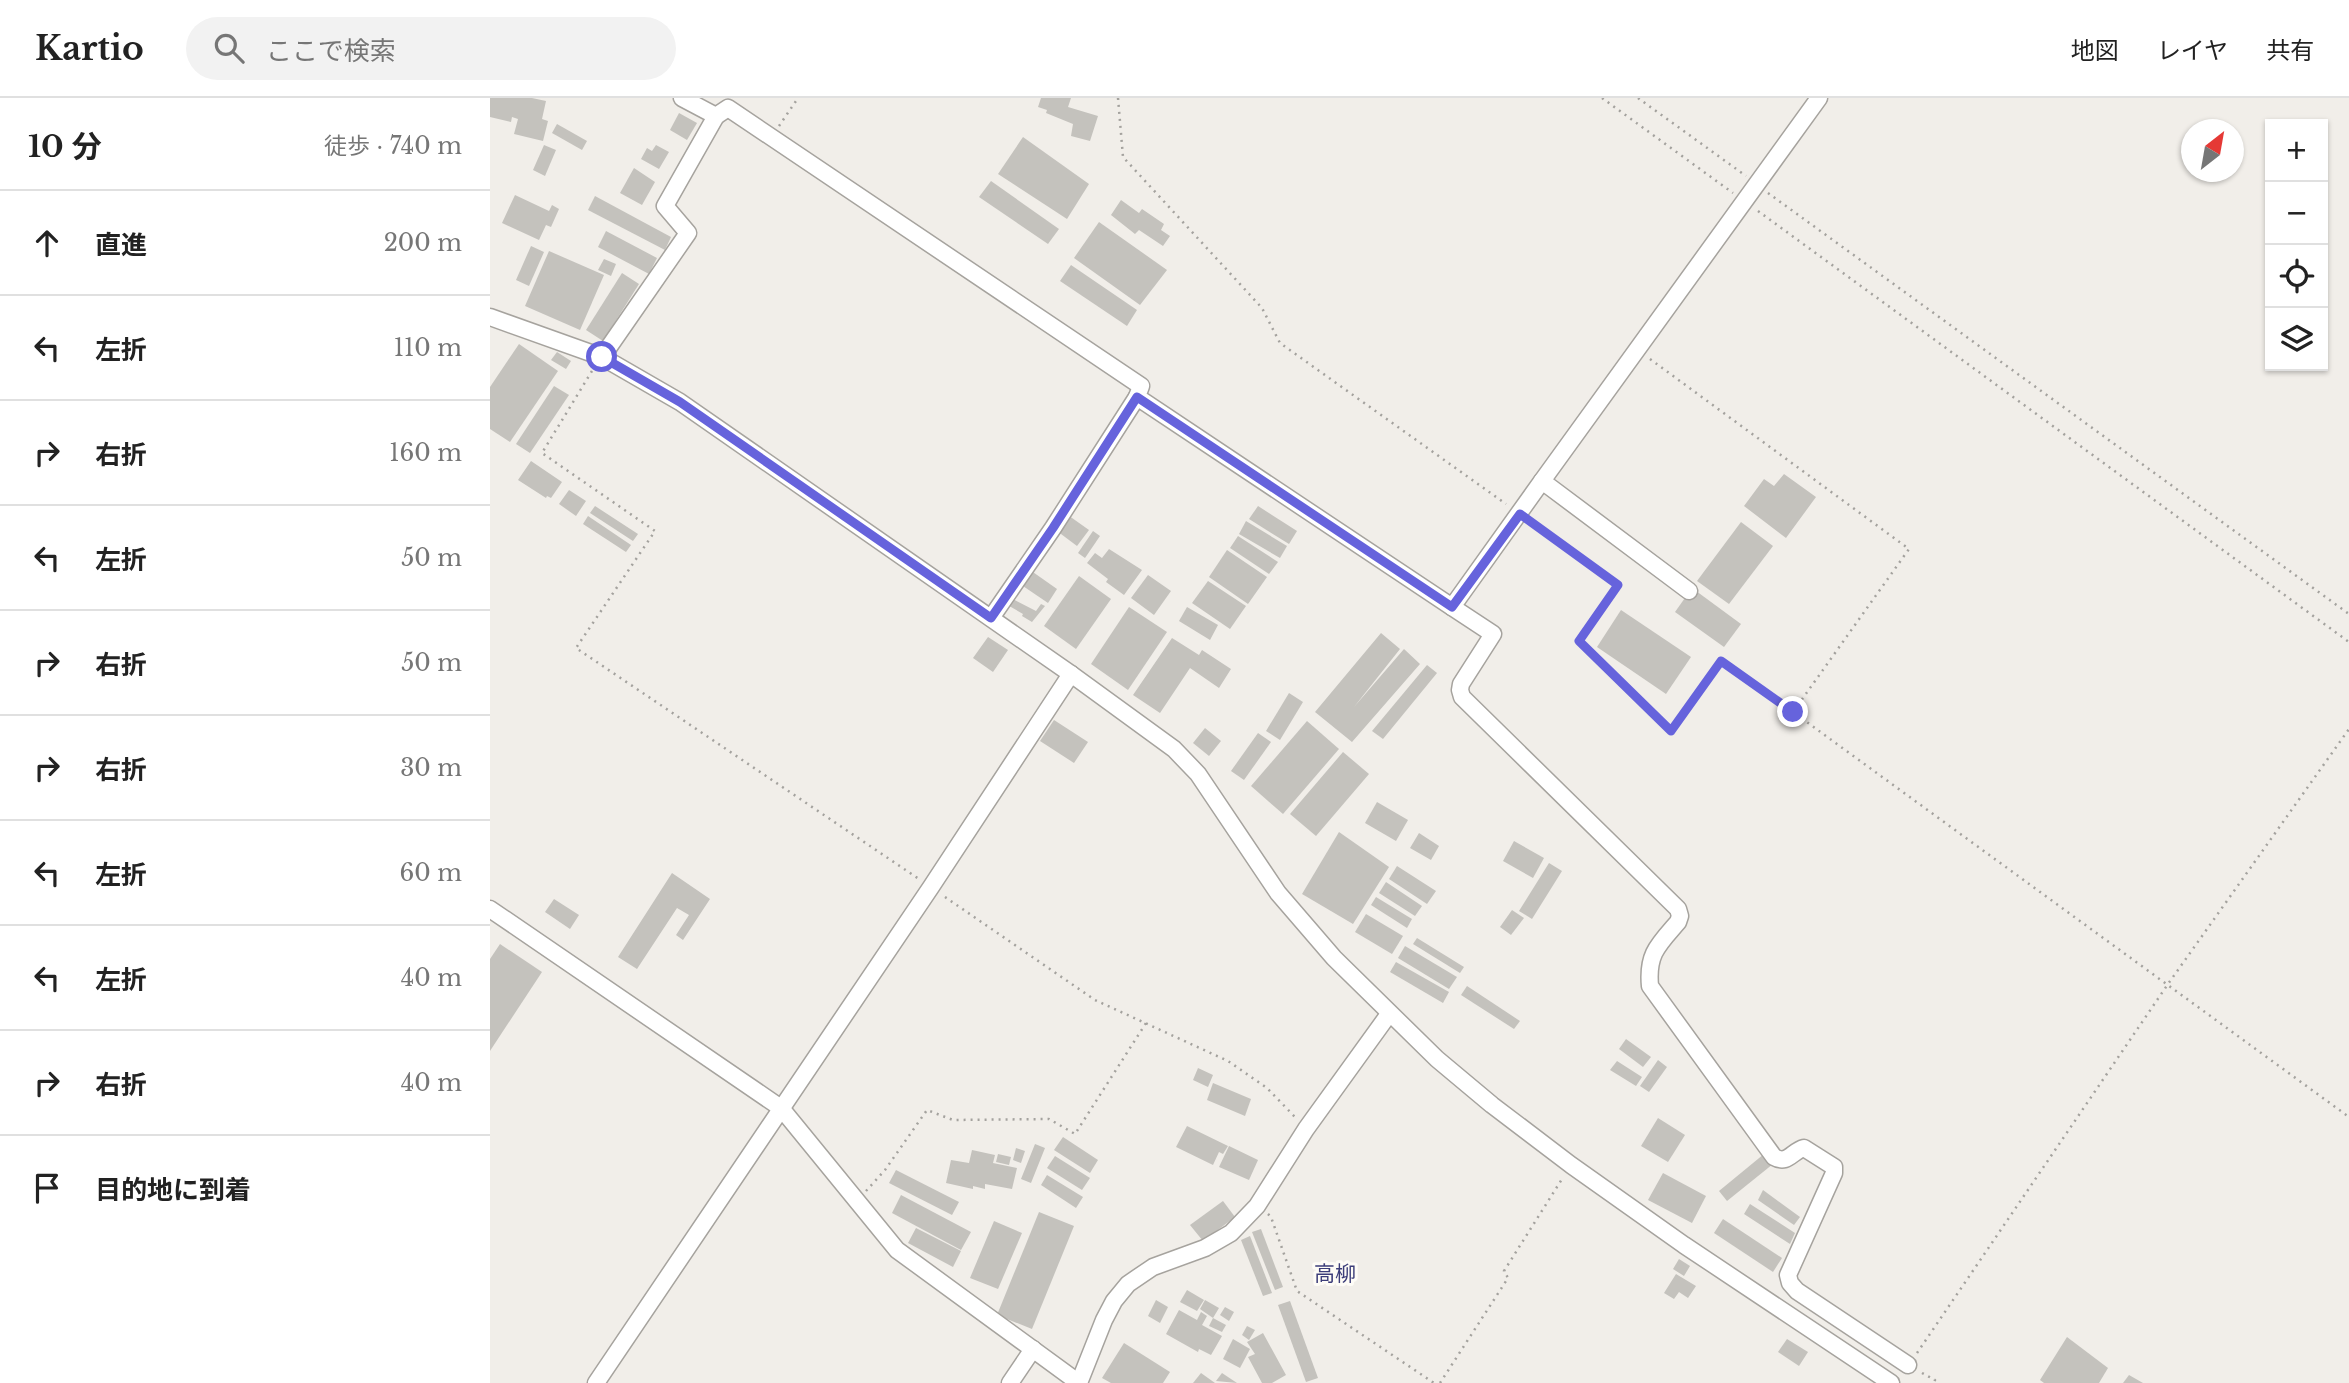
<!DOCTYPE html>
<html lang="ja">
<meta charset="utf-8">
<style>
:root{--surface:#fff;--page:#f2f2f2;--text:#222;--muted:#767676;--line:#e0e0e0}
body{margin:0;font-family:"Libre Baskerville","Noto Sans JP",serif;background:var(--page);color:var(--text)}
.controls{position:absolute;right:21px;top:21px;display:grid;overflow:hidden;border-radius:0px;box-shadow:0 2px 5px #0004}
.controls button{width:63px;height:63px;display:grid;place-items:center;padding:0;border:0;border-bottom:2px solid var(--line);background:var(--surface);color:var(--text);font:35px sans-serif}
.compass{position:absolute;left:1691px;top:21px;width:63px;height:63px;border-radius:50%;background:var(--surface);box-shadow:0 2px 5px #0004;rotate:31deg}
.stop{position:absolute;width:21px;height:21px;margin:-16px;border:5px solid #6663dc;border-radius:50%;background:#fff}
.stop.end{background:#6663dc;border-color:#fff;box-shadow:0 2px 7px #0008}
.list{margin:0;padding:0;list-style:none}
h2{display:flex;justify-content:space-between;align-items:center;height:91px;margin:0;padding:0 28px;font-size:30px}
h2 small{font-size:23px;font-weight:400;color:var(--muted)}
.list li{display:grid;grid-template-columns:46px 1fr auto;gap:21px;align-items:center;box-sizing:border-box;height:105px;padding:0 28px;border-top:2px solid var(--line)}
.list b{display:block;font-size:26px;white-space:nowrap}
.list em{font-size:23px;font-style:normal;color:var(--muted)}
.icon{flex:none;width:38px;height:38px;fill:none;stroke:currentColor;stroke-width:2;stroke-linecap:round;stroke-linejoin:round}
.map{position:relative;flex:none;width:1859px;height:1285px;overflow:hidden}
header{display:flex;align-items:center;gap:42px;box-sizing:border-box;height:98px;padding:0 35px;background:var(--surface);border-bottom:2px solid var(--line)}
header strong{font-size:33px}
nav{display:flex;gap:38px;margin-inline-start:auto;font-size:24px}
.search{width:490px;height:63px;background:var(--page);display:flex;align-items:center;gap:18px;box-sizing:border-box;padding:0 24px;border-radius:38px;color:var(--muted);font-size:26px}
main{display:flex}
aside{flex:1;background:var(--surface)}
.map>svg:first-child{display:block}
</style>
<header>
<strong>Kartio</strong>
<div class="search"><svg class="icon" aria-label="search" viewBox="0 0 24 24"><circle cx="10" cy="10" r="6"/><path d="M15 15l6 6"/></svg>ここで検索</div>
<nav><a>地図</a><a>レイヤ</a><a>共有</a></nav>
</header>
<main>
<aside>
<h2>10 分<small>徒歩 · 740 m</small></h2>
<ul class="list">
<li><svg class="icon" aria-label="ahead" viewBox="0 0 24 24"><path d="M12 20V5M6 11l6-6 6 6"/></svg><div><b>直進</b></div><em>200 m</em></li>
<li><svg class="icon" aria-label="left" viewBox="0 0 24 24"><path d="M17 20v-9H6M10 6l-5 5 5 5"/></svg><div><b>左折</b></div><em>110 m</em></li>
<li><svg class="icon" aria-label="right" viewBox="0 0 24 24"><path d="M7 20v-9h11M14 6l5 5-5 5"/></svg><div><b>右折</b></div><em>160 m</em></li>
<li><svg class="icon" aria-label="left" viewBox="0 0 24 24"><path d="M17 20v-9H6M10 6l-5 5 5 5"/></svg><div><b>左折</b></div><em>50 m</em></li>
<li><svg class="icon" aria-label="right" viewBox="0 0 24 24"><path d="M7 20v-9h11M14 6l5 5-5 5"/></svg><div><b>右折</b></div><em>50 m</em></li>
<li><svg class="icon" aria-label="right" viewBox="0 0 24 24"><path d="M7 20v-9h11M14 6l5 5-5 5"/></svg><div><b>右折</b></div><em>30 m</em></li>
<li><svg class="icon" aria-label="left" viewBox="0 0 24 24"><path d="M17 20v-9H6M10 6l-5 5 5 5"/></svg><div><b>左折</b></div><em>60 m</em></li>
<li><svg class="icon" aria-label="left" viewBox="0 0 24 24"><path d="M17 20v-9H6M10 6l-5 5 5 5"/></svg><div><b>左折</b></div><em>40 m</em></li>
<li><svg class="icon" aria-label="right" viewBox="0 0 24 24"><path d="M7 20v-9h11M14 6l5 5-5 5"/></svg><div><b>右折</b></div><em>40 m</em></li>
<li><svg class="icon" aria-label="arrive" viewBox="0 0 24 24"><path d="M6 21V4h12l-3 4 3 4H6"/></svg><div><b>目的地に到着</b></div></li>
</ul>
</aside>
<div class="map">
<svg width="1859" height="1285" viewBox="0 0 1859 1285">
<rect width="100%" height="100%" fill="#f1eee9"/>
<g fill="#c4c2bd">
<path d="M 0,0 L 42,0 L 56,3 L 52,21 L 58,23 L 53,43 L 24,36 L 28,21 L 22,19 L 21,24 L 0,19 Z"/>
<path d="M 551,0 L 581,0 L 578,9 L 608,18 L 600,43 L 581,38 L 583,26 L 556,15 L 557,12 L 548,9 Z"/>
<path d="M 189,15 L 207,25 L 197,42 L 180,32 Z"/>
<path d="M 67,26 L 97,43 L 92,52 L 62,35 Z"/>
<path d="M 533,39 L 599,86 L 577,121 L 508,76 Z"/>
<path d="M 54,47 L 66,52 L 55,78 L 43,72 Z"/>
<path d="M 166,47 L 179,54 L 169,71 L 151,61 L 157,50 L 162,53 Z"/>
<path d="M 144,70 L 165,84 L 152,107 L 130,95 Z"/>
<path d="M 501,83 L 569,131 L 558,146 L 489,99 Z"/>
<path d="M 25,97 L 59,113 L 62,107 L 69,111 L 61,129 L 56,127 L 49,142 L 12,125 Z"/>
<path d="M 105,98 L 181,139 L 175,152 L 98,112 Z"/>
<path d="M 631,102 L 649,115 L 652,111 L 674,126 L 671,132 L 680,138 L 673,148 L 649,132 L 645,136 L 621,117 Z"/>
<path d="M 609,124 L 677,172 L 650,207 L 584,160 Z"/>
<path d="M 116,133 L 167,160 L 159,176 L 108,149 Z"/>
<path d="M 41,148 L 54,154 L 39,188 L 26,182 Z"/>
<path d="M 59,153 L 114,177 L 90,232 L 35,208 Z"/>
<path d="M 114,161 L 126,166 L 121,178 L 108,172 Z"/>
<path d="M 581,167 L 647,212 L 637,228 L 570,183 Z"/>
<path d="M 132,175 L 149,186 L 113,243 L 96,232 Z"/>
<path d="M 29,246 L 68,273 L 20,344 L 0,331 L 0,289 Z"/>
<path d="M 67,254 L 81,263 L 76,271 L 61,262 Z"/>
<path d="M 64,288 L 79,297 L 40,355 L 26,346 Z"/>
<path d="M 41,363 L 72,384 L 61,400 L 57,398 L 56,400 L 28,382 Z"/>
<path d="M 1294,376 L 1326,399 L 1296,440 L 1254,408 L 1274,381 L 1284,388 Z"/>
<path d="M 79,392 L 96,403 L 86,418 L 69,406 Z"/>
<path d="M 105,408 L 148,436 L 143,443 L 100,415 Z"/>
<path d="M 768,408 L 807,433 L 799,446 L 759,421 Z"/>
<path d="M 575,415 L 599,432 L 587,448 L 563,430 Z"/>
<path d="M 98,418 L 141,447 L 136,454 L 93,426 Z"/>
<path d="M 756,423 L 797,448 L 790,460 L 749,436 Z"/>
<path d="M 1251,424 L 1283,448 L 1239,506 L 1207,483 Z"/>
<path d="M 603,433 L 610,438 L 595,460 L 588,455 Z"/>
<path d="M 748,438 L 788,464 L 779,476 L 740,450 Z"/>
<path d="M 619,451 L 652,472 L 634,497 L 616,484 L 618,481 L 597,465 L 605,455 L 612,460 Z"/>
<path d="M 737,452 L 777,479 L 758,506 L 719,479 Z"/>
<path d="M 540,472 L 567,491 L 558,505 L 530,486 Z"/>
<path d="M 658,477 L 681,493 L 664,517 L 641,500 Z"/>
<path d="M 589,478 L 621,501 L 586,551 L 554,528 Z"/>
<path d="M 718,483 L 756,508 L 740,531 L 702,505 Z"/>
<path d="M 1202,490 L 1251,526 L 1234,549 L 1185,514 Z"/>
<path d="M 519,499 L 546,513 L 551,506 L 555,508 L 542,524 L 532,518 L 533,516 L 514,505 Z"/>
<path d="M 639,509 L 677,534 L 638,592 L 601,566 Z"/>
<path d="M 697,509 L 728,527 L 720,542 L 689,523 Z"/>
<path d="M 1131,512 L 1201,559 L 1176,596 L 1107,549 Z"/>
<path d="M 891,535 L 910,551 L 864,609 L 914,551 L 930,566 L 862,644 L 825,614 Z"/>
<path d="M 498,539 L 518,552 L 503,574 L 483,560 Z"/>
<path d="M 682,540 L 709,557 L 712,552 L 741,571 L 729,590 L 700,570 L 670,615 L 643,597 Z"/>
<path d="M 937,567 L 947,575 L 893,641 L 882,633 Z"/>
<path d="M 799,595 L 813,604 L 790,642 L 776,633 Z"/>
<path d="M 564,622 L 598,644 L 584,665 L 550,643 Z"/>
<path d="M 817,623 L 849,651 L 793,716 L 761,688 Z"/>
<path d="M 715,630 L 731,643 L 719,658 L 703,645 Z"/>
<path d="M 768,635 L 781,644 L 754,682 L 741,673 Z"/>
<path d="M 853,654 L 879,676 L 826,738 L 800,716 Z"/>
<path d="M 887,704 L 918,722 L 906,743 L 875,725 Z"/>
<path d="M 849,734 L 899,769 L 863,826 L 812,796 Z"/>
<path d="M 929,735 L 949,748 L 941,762 L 920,750 Z"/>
<path d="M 1024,743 L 1054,760 L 1043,780 L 1013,763 Z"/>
<path d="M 1059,765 L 1072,773 L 1042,821 L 1029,813 Z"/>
<path d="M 907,768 L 946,793 L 937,806 L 899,781 Z"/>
<path d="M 182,775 L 220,801 L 193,842 L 186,837 L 199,817 L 187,810 L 147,871 L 128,859 Z"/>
<path d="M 896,784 L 932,808 L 925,818 L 889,795 Z"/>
<path d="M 886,799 L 922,821 L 917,830 L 881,807 Z"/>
<path d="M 64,801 L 89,817 L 80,831 L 55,814 Z"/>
<path d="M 1022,812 L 1034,820 L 1021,837 L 1010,829 Z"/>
<path d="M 876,816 L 913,838 L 902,856 L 865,834 Z"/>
<path d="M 927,840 L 974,869 L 970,875 L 923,846 Z"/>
<path d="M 10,846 L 52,874 L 0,953 L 0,861 Z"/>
<path d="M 915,848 L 967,879 L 959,891 L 908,860 Z"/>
<path d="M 906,864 L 959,894 L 953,905 L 900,874 Z"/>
<path d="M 977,888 L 1030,923 L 1024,931 L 971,897 Z"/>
<path d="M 1136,941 L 1161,959 L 1153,969 L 1129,951 Z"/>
<path d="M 1168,962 L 1177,969 L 1159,994 L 1150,988 Z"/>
<path d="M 1127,963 L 1152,979 L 1146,988 L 1120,972 Z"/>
<path d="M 708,970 L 723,977 L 718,989 L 703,982 Z"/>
<path d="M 723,985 L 761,1001 L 755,1018 L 717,1002 Z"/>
<path d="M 1168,1020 L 1195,1037 L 1178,1064 L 1151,1048 Z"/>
<path d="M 697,1028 L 738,1048 L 733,1056 L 729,1054 L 723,1067 L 686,1049 Z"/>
<path d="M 573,1039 L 608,1062 L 600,1075 L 564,1052 Z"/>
<path d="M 545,1046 L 555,1050 L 541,1085 L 531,1081 Z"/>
<path d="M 739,1048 L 768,1062 L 759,1082 L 729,1069 Z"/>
<path d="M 526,1050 L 535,1053 L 531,1065 L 523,1062 Z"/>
<path d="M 482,1052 L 505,1057 L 503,1065 L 527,1070 L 522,1091 L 495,1086 L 495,1091 L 483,1088 L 483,1091 L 456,1085 L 461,1062 L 479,1065 Z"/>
<path d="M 508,1056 L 521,1059 L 519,1067 L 506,1064 Z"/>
<path d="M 1274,1056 L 1283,1066 L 1237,1103 L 1229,1093 Z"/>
<path d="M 565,1058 L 600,1080 L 592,1092 L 557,1070 Z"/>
<path d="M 406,1072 L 469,1104 L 462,1117 L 399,1085 Z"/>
<path d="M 1173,1075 L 1216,1098 L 1202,1125 L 1158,1102 Z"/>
<path d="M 557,1077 L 593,1099 L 586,1110 L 551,1087 Z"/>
<path d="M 1273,1092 L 1310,1119 L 1304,1127 L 1268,1102 Z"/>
<path d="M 411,1097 L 481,1134 L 471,1152 L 402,1115 Z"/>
<path d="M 733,1103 L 745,1119 L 713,1143 L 700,1127 Z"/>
<path d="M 1260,1106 L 1305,1135 L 1300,1146 L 1254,1116 Z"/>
<path d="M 549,1114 L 584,1128 L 542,1231 L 507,1217 Z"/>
<path d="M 1233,1121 L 1292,1160 L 1283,1174 L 1224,1135 Z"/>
<path d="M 504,1123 L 532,1135 L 508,1191 L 480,1180 Z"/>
<path d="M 426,1130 L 471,1153 L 463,1169 L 418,1145 Z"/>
<path d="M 771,1131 L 793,1189 L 785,1192 L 762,1134 Z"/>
<path d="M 760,1138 L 782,1195 L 773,1198 L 751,1142 Z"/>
<path d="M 1189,1161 L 1200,1168 L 1194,1178 L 1183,1171 Z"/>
<path d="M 1186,1176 L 1206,1188 L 1198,1200 L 1189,1194 L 1184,1201 L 1174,1195 Z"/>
<path d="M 697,1192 L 714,1202 L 707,1213 L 690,1204 Z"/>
<path d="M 666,1202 L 678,1209 L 670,1225 L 658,1218 Z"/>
<path d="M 715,1202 L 729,1210 L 723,1220 L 710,1211 Z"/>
<path d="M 800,1203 L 828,1280 L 816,1284 L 788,1207 Z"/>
<path d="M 735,1209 L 744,1214 L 739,1223 L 730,1217 Z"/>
<path d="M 689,1212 L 707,1222 L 711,1214 L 717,1218 L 712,1227 L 732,1238 L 721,1257 L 709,1251 L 708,1254 L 676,1236 Z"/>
<path d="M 723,1220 L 736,1227 L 732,1234 L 719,1228 Z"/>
<path d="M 757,1228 L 765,1232 L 759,1242 L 752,1237 Z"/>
<path d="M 773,1235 L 796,1277 L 782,1285 L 772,1285 L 758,1259 L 765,1256 L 757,1244 Z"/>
<path d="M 1577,1239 L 1618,1270 L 1609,1285 L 1554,1285 L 1550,1282 Z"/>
<path d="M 743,1241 L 760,1251 L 750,1270 L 733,1261 Z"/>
<path d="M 1297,1241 L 1318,1254 L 1309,1268 L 1288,1254 Z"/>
<path d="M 634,1245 L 680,1274 L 673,1285 L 621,1285 L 612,1280 Z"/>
<path d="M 711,1275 L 725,1285 L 703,1285 Z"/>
<path d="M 732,1275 L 747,1285 L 726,1283 Z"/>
<path d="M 1639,1277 L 1653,1285 L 1633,1285 Z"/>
</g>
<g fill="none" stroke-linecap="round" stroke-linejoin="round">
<defs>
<g id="minor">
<path d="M 192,0 L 226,18 L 238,10 L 651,288 L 647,299 L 962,509"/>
<path d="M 0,219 L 112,259 L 190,304 L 581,576 L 684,651 L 708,676 L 788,795 L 844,860 L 947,961 L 1002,1007 L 1081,1067 L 1194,1147 L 1401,1285"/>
<path d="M 112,259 L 198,135 L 175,108 L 226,18"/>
<path d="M 1052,383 L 962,509 L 1003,536 L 971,586 L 970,592 L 972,599 L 1188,811 L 1190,818 L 1188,824 C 1168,847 1157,856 1160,888 L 1284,1059 C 1298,1067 1302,1053 1314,1050 L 1344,1069 L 1344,1075 L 1298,1177 L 1300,1185 L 1307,1193 L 1418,1267"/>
<path d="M 1199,493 L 1052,383 L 1329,0"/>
<path d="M 501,520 L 563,430 L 647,299"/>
<path d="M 0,811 L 291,1010 L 407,1152 L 589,1285"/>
<path d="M 106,1285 L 441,789 L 581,576"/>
<path d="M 520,1285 L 543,1251"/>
<path d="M 589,1285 L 614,1222 L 624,1203 L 638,1186 L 663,1169 L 715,1150 L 741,1135 L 767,1108 L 816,1031 L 899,916"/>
</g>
</defs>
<use href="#minor" stroke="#a6a39e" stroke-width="19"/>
<g stroke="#a4a29e" stroke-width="2.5" stroke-dasharray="2 5" stroke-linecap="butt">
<path d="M 628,0 L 633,59 L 772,210 L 790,245 L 1016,406"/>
<path d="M 1112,0 L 1243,95"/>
<path d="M 1148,0 L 1256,78"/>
<path d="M 289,28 L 308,0"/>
<path d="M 1278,95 L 1859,516"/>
<path d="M 1268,113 L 1859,544"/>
<path d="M 1160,261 L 1419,451 L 1303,614 L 1859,1019"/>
<path d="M 102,273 L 52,355 L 165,433 L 86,550 L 429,781"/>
<path d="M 1041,424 L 1127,487 L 1089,543 L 1181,633 L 1231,563 L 1303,614"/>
<path d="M 455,799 L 605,902 L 738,963 L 777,990 L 805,1019"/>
<path d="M 376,1093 L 395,1072 L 437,1012 L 463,1022 L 559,1021 L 585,1036 L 656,925"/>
<path d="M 778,1116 L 781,1119 L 807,1193 L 944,1285"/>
<path d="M 1427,1255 L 1678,886 L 1859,631"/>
<path d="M 1432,1275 L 1445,1282 L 1444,1285"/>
<path d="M 950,1285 L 1018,1180 L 1014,1173 L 1072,1081"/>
</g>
<use href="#minor" stroke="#fff" stroke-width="16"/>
</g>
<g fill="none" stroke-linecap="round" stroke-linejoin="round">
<path stroke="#6663dc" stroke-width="9" d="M 112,259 L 190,304 L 501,520 L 563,430 L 647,299 L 962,509 L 1030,416 L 1128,487 L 1089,543 L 1181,633 L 1231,563 L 1303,614"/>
</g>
<g text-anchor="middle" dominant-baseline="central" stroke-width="6" stroke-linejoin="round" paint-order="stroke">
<g font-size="21" fill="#3c3d79" stroke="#fefcf6">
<text x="845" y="1176">高柳</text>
</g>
</g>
</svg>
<div class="controls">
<button>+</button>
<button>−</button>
<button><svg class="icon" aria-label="locate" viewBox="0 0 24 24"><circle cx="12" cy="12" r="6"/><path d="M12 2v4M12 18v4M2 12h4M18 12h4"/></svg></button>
<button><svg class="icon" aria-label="layers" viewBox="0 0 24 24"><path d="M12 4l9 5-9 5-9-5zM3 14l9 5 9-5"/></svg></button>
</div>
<svg class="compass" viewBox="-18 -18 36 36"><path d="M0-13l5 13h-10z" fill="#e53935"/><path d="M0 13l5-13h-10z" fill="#767676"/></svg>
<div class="stop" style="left:112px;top:259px"></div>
<div class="stop end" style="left:1303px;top:614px"></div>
</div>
</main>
